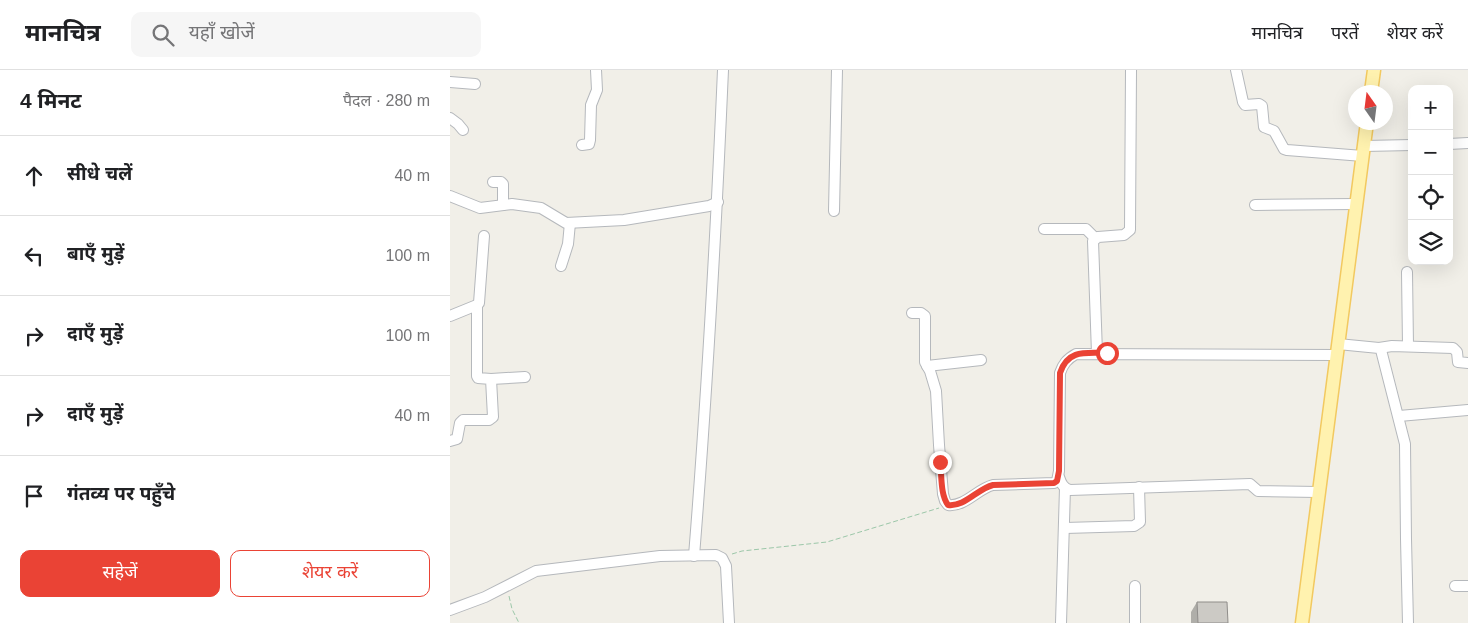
<!DOCTYPE html>
<html lang="hi">
<meta charset="utf-8">
<style>
:root{--surface:#fff;--page:#f6f6f6;--text:#202124;--muted:#757577;--line:#e0e0e0;--accent:#ea4335}
body{margin:0;font-family:Helvetica,"Noto Sans Devanagari",sans-serif;background:var(--page);color:var(--text)}
.controls{position:absolute;right:15px;top:15px;display:grid;overflow:hidden;border-radius:10px;box-shadow:0 5px 20px #0002}
.controls button{width:45px;height:45px;display:grid;place-items:center;padding:0;border:0;border-bottom:1px solid var(--line);background:var(--surface);color:var(--text);font:25px sans-serif}
.compass{position:absolute;left:898px;top:15px;width:45px;height:45px;border-radius:50%;background:var(--surface);box-shadow:0 5px 20px #0002;rotate:346deg}
.stop{position:absolute;width:15px;height:15px;margin:-11px;border:4px solid #ea4335;border-radius:50%;background:#fff}
.stop.end{background:#ea4335;border-color:#fff;box-shadow:0 1px 5px #0008}
.list{margin:0;padding:0;list-style:none}
h2{display:flex;justify-content:space-between;align-items:center;height:65px;margin:0;padding:0 20px;font-size:21px}
h2 small{font-size:16px;font-weight:400;color:var(--muted)}
.list li{display:grid;grid-template-columns:32px 1fr auto;gap:15px;align-items:center;box-sizing:border-box;height:80px;padding:0 20px;border-top:1px solid var(--line)}
.list b{display:block;font-size:19px;white-space:nowrap}
.list em{font-size:16px;font-style:normal;color:var(--muted)}
.actions{display:flex;gap:10px;padding:15px 20px}
.actions a{flex:1;padding:11px 0;border:1px solid var(--accent);border-radius:10px;text-align:center;font-size:18px;color:var(--accent)}
.actions .main{background:var(--accent);color:#fff}
.icon{flex:none;width:28px;height:28px;fill:none;stroke:currentColor;stroke-width:2;stroke-linecap:round;stroke-linejoin:round}
.map{position:relative;flex:none;width:1018px;height:553px;overflow:hidden}
header{display:flex;align-items:center;gap:30px;box-sizing:border-box;height:70px;padding:0 25px;background:var(--surface);border-bottom:1px solid var(--line)}
header strong{font-size:24px}
nav{display:flex;gap:28px;margin-inline-start:auto;font-size:18px}
.search{width:350px;height:45px;background:var(--page);display:flex;align-items:center;gap:12px;box-sizing:border-box;padding:0 18px;border-radius:10px;color:var(--muted);font-size:19px}
main{display:flex}
aside{flex:1;background:var(--surface)}
.map>svg:first-child{display:block}
</style>
<header>
<strong>मानचित्र</strong>
<div class="search"><svg class="icon" aria-label="search" viewBox="0 0 24 24"><circle cx="10" cy="10" r="6"/><path d="M15 15l6 6"/></svg>यहाँ खोजें</div>
<nav><a>मानचित्र</a><a>परतें</a><a>शेयर करें</a></nav>
</header>
<main>
<aside>
<h2>4 मिनट<small>पैदल · 280 m</small></h2>
<ul class="list">
<li><svg class="icon" aria-label="ahead" viewBox="0 0 24 24"><path d="M12 20V5M6 11l6-6 6 6"/></svg><div><b>सीधे चलें</b></div><em>40 m</em></li>
<li><svg class="icon" aria-label="left" viewBox="0 0 24 24"><path d="M17 20v-9H6M10 6l-5 5 5 5"/></svg><div><b>बाएँ मुड़ें</b></div><em>100 m</em></li>
<li><svg class="icon" aria-label="right" viewBox="0 0 24 24"><path d="M7 20v-9h11M14 6l5 5-5 5"/></svg><div><b>दाएँ मुड़ें</b></div><em>100 m</em></li>
<li><svg class="icon" aria-label="right" viewBox="0 0 24 24"><path d="M7 20v-9h11M14 6l5 5-5 5"/></svg><div><b>दाएँ मुड़ें</b></div><em>40 m</em></li>
<li><svg class="icon" aria-label="arrive" viewBox="0 0 24 24"><path d="M6 21V4h12l-3 4 3 4H6"/></svg><div><b>गंतव्य पर पहुँचे</b></div></li>
</ul>
<div class="actions"><a class="main">सहेजें</a><a>शेयर करें</a></div>
</aside>
<div class="map">
<svg width="1018" height="553" viewBox="0 0 1018 553">
<rect width="100%" height="100%" fill="#f1efe8"/>
<g fill="none" stroke-linecap="round" stroke-linejoin="round">
<defs>
<g id="minor">
<path d="M 786,0 L 793,32 L 795,35 L 809,34 L 812,36 L 814,57 L 824,61 L 834,79 L 837,80 L 913,86"/>
<path d="M 0,12 L 25,14"/>
<path d="M 0,48 L 8,54 L 13,60"/>
<path d="M 999,74 L 1018,73"/>
<path d="M 132,75 L 139,74 L 140,70 L 141,35 L 147,20 L 146,0"/>
<path d="M 914,76 L 962,75"/>
<path d="M 43,112 L 51,112 L 53,114 L 53,135"/>
<path d="M 0,126 L 30,138 L 62,134 L 91,138 L 116,153 L 174,150 L 259,136 L 268,132"/>
<path d="M 805,135 L 906,134"/>
<path d="M 384,141 L 387,0"/>
<path d="M 594,159 L 636,159 L 645,168"/>
<path d="M 111,196 L 118,174 L 120,153"/>
<path d="M 957,202 L 958,276"/>
<path d="M 462,243 L 471,243 L 475,246 L 475,292 L 480,301 L 486,321 L 489,375 L 493,424 L 495,431 L 498,435 C 515,437 527,419 543,415 L 604,413 L 607,411 L 609,401 L 610,303 C 613,294 617,289 626,284 L 886,285"/>
<path d="M 0,246 L 27,235 L 29,233 L 34,166"/>
<path d="M 888,274 L 929,278 L 931,280 L 955,374 L 956,469 L 958,553"/>
<path d="M 929,278 L 942,276 L 1003,278 L 1007,282 L 1008,292 L 1018,293"/>
<path d="M 647,283 L 643,171 L 648,167 L 674,165 L 680,160 L 681,0"/>
<path d="M 477,296 L 531,290"/>
<path d="M 41,309 L 75,307"/>
<path d="M 949,346 L 1018,340"/>
<path d="M 0,371 L 7,369 L 10,353 L 13,350 L 39,350 L 43,347 L 41,309 L 28,308 L 27,306 L 27,235"/>
<path d="M 609,407 C 611,413 613,418 620,420 L 800,414 L 808,421 L 868,422"/>
<path d="M 615,458 L 684,456 L 690,452 L 689,417"/>
<path d="M 244,486 C 257,324 266,162 273,0"/>
<path d="M 1005,516 L 1018,516"/>
<path d="M 0,540 L 35,527 L 86,501 L 210,486 L 266,485 L 272,488 L 276,496 L 279,553"/>
<path d="M 611,553 L 615,418"/>
<path d="M 685,553 L 685,516"/>
</g>
<g id="major">
<path d="M 921,22 L 924,0"/>
<path d="M 852,553 L 917,52"/>
</g>
</defs>
<use href="#minor" stroke="#b5b8bc" stroke-width="12"/>
<use href="#major" stroke="#f2c960" stroke-width="15"/>
<g stroke="#9cc7a9" stroke-width="1" stroke-dasharray="5 2.5" stroke-linecap="butt">
<path d="M 282,484 L 292,481 L 377,472 L 489,438"/>
<path d="M 59,526 L 62,539 L 69,553"/>
</g>
<use href="#minor" stroke="#fff" stroke-width="10"/>
<use href="#major" stroke="#fff2af" stroke-width="12"/>
</g>
<path fill="#afaea9" d="M 747,532 L 778,553 L 741,553 L 741,542 Z"/>
<path fill="#cccac5" stroke="#8f8d8a" d="M 747,532 L 777,532 L 778,553 L 748,553 Z"/>
<g fill="none" stroke-linecap="round" stroke-linejoin="round">
<path stroke="#ea4335" stroke-width="6" d="M 490,392 C 492,405 490,424 498,435 C 515,437 527,419 543,415 L 604,413 L 607,411 L 609,401 L 610,303 C 618,279 636,283 657,283"/>
</g>
</svg>
<div class="controls">
<button>+</button>
<button>−</button>
<button><svg class="icon" aria-label="locate" viewBox="0 0 24 24"><circle cx="12" cy="12" r="6"/><path d="M12 2v4M12 18v4M2 12h4M18 12h4"/></svg></button>
<button><svg class="icon" aria-label="layers" viewBox="0 0 24 24"><path d="M12 4l9 5-9 5-9-5zM3 14l9 5 9-5"/></svg></button>
</div>
<svg class="compass" viewBox="-18 -18 36 36"><path d="M0-13l5 13h-10z" fill="#e53935"/><path d="M0 13l5-13h-10z" fill="#757577"/></svg>
<div class="stop" style="left:657px;top:283px"></div>
<div class="stop end" style="left:490px;top:392px"></div>
</div>
</main>
